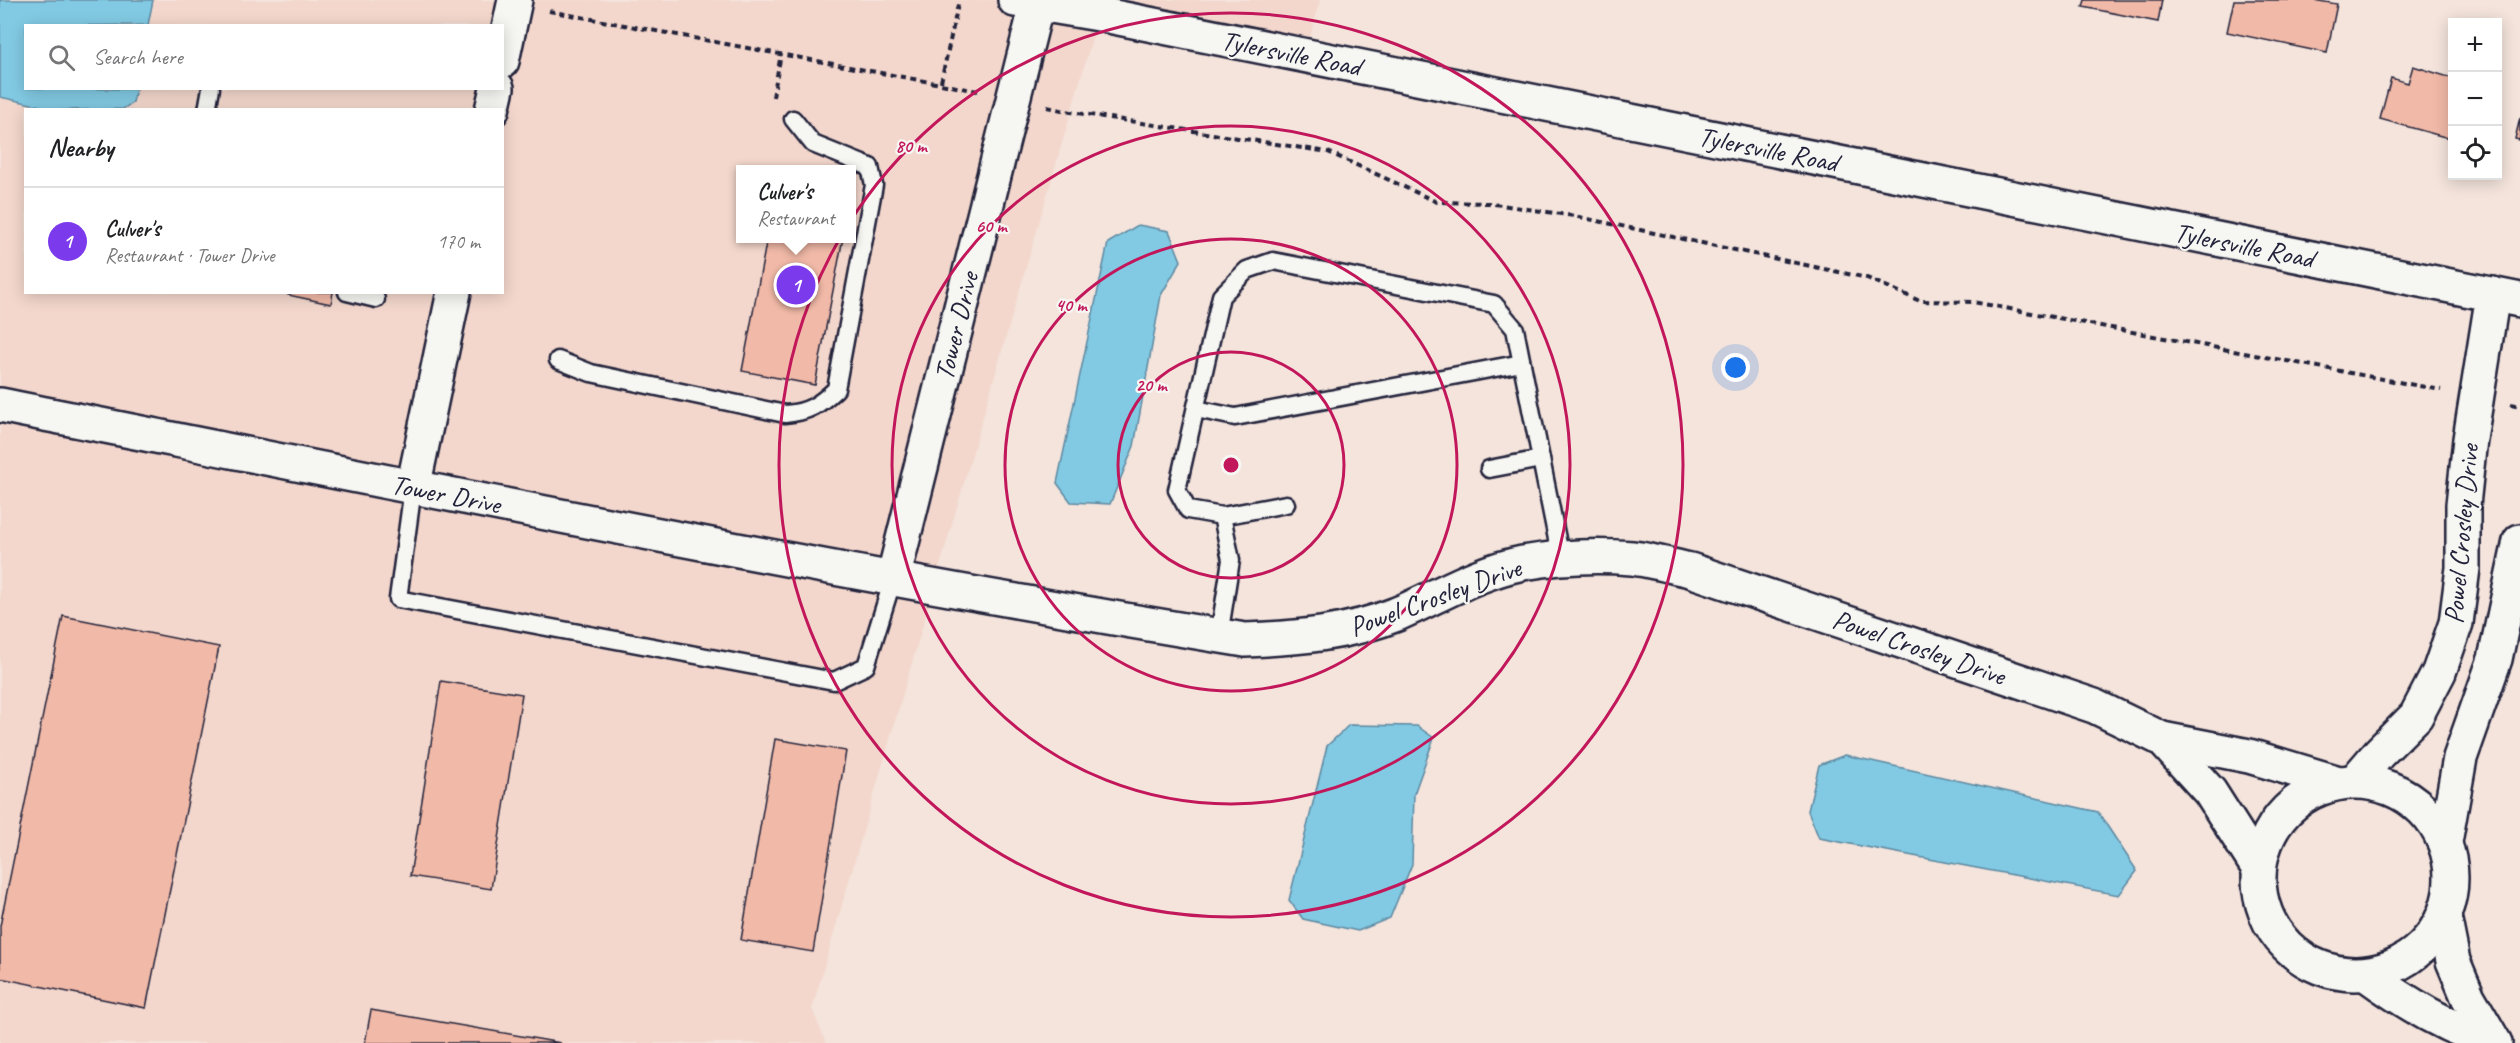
<!DOCTYPE html>
<meta charset="utf-8">
<style>
:root{--surface:#fff;--page:#f6f6f6;--text:#202124;--muted:#757577;--line:#e0e0e0;--accent:#7c3aed}
body{margin:0;font-family:Caveat,sans-serif;background:var(--page);color:var(--text)}
.controls{position:absolute;right:18px;top:18px;display:grid;overflow:hidden;border-radius:0px;box-shadow:0 3px 15px #0003}
.controls button{width:54px;height:54px;display:grid;place-items:center;padding:0;border:0;border-bottom:2px solid var(--line);background:var(--surface);color:var(--text);font:30px sans-serif}
.you{position:absolute;left:1736px;top:368px;width:21px;height:21px;margin:-15px;border:4px solid #fff;border-radius:50%;background:#1a73e8;box-shadow:0 0 0 9px #1a73e833}
.badge{display:grid;place-items:center;width:39px;height:39px;border-radius:50%;background:var(--accent);color:#fff;font-size:20px;font-weight:700}
.pin{position:absolute;translate:-50% -50%;border:3px solid #fff;box-shadow:0 2px 6px #0006}
.popup{position:absolute;left:736px;top:165px;width:120px;height:78px;box-sizing:border-box;display:grid;place-content:center;border-radius:0px;background:var(--surface);filter:drop-shadow(0 2px 4px #0005);font-size:20px;white-space:nowrap;color:var(--muted)}
.popup b{font-size:22px;color:var(--text)}
.popup::after{content:'';position:absolute;left:50%;top:100%;margin-left:-12px;border:12px solid transparent;border-top-color:var(--surface)}
.list{margin:0;padding:0;list-style:none}
h2{display:flex;justify-content:space-between;align-items:center;height:78px;margin:0;padding:0 24px;font-size:26px}
h2 small{font-size:20px;font-weight:400;color:var(--muted)}
.list li{display:grid;grid-template-columns:39px 1fr auto;gap:18px;align-items:center;box-sizing:border-box;height:108px;padding:0 24px;border-top:2px solid var(--line)}
.list b{display:block;font-size:22px;white-space:nowrap}
.list p{margin:0;font-size:20px;white-space:nowrap;color:var(--muted)}
.list em{font-size:20px;font-style:normal;color:var(--muted)}
.icon{flex:none;width:33px;height:33px;fill:none;stroke:currentColor;stroke-width:2;stroke-linecap:round;stroke-linejoin:round}
.map{position:relative;flex:none;width:2520px;height:1043px;overflow:hidden}
.search{position:absolute;background:var(--surface);box-shadow:0 3px 15px #0003;left:24px;top:24px;width:480px;height:66px;display:flex;align-items:center;gap:15px;box-sizing:border-box;padding:0 21px;border-radius:0px;color:var(--muted);font-size:22px}
.panel{position:absolute;background:var(--surface);box-shadow:0 3px 15px #0003;left:24px;top:108px;width:480px;height:186px;border-radius:0px}
.map>svg:first-child{display:block}
</style>
<div class="map">
<svg width="2520" height="1043" viewBox="0 0 2520 1043">
<rect width="100%" height="100%" fill="#f4e4dc"/>
<filter id="ink" filterUnits="userSpaceOnUse"><feTurbulence type="fractalNoise" baseFrequency=".0167" numOctaves="2"/><feDisplacementMap in="SourceGraphic" scale="12" xChannelSelector="R" yChannelSelector="G"/><feConvolveMatrix kernelMatrix="1 2 1 2 8 2 1 2 1" color-interpolation-filters="sRGB"/></filter>
<g filter="url(#ink)">
<path fill="#f3d7cc" fill-rule="evenodd" d="M 0,0 L 1320,0 L 1305,56 L 1099,15 L 812,1009 L 826,1043 L 0,1043 ZM 26,26 L 502,26 L 502,88 L 26,88 ZM 26,110 L 502,110 L 502,292 L 26,292 ZM 740,170 L 852,170 L 852,238 L 740,238 Z"/>
<g fill="#82cae3" stroke="#5c87a0" stroke-width="1.5">
<path d="M 0,0 L 153,0 L 148,25 L 26,26 L 26,88 L 136,89 L 133,102 L 123,109 L 58,110 L 0,97 Z"/>
<path d="M 1138,225 L 1169,231 L 1181,261 L 1161,295 L 1134,446 L 1110,504 L 1071,502 L 1057,483 L 1108,243 Z"/>
<path d="M 1349,725 L 1417,726 L 1434,738 L 1414,794 L 1412,864 L 1390,918 L 1358,931 L 1303,919 L 1289,900 L 1327,746 Z"/>
<path d="M 1845,755 L 2098,812 L 2137,871 L 2119,895 L 1819,838 L 1808,811 L 1819,765 Z"/>
</g>
<g fill="#f1b9a7" stroke="#22223b" stroke-width="1.5">
<path d="M 2085,0 L 2162,0 L 2158,22 L 2083,7 Z"/>
<path d="M 2234,0 L 2313,0 L 2337,4 L 2327,53 L 2227,32 Z"/>
<path d="M 2413,66 L 2452,78 L 2452,139 L 2380,119 L 2391,78 L 2408,83 Z"/>
<path d="M 2520,118 L 2520,140 L 2515,139 Z"/>
<path d="M 767,238 L 843,238 L 815,385 L 742,371 Z"/>
<path d="M 288,292 L 333,292 L 331,304 L 288,295 Z"/>
<path d="M 63,616 L 219,647 L 146,1008 L 0,978 L 0,926 Z"/>
<path d="M 441,681 L 522,694 L 491,889 L 410,876 Z"/>
<path d="M 775,739 L 846,751 L 813,952 L 741,940 Z"/>
<path d="M 371,1010 L 561,1043 L 365,1043 Z"/>
</g>
<g fill="none" stroke-linecap="round" stroke-linejoin="round">
<defs>
<g id="lane">
<path d="M 207,110 L 211,88"/>
<path d="M 347,292 L 376,299"/>
<path d="M 558,360 L 591,373 L 785,414 C 809,412 819,405 836,389 L 874,185 L 870,167 L 813,144 L 793,119"/>
<path d="M 1196,409 L 1235,417 L 1522,363"/>
<path d="M 1489,469 L 1541,459"/>
<path d="M 413,488 L 398,599 L 834,681 L 866,666 L 893,579"/>
<path d="M 1286,504 L 1222,516 L 1188,510 L 1177,490 L 1221,296 L 1247,270 L 1273,261 L 1494,304 L 1515,329 L 1561,559"/>
<path d="M 1219,636 L 1231,560 L 1222,516"/>
</g>
<g id="street">
<path d="M 502,61 L 515,0"/>
<path d="M 492,110 L 497,88"/>
<path d="M 0,405 C 414,487 828,572 1245,640 C 1298,638 1347,634 1397,614 C 1439,596 1477,572 1523,563 C 1558,557 1596,555 1632,558 C 1651,560 1671,566 1690,570 L 2094,706 L 2162,739 L 2249,756 L 2339,783"/>
<path d="M 413,488 L 454,292"/>
<path d="M 893,579 L 1037,4"/>
<path d="M 2162,739 L 2210,792 L 2259,869"/>
<path d="M 2355,781 L 2379,753 L 2416,716 L 2439,672 L 2456,623 L 2463,568 L 2463,505 L 2470,439 L 2493,294"/>
<circle cx="2355" cy="878" r="96"/>
<path d="M 2445,842 L 2460,758 L 2495,659 L 2520,541"/>
<path d="M 2444,916 L 2453,961 L 2468,997 L 2495,1043"/>
<path d="M 2366,974 C 2409,1005 2444,1026 2494,1043"/>
</g>
<path id="secondary" d="M 1015,0 L 1099,14 L 2520,300"/>
</defs>
<use href="#lane" stroke="#22223b" stroke-width="21"/>
<use href="#street" stroke="#22223b" stroke-width="38"/>
<use href="#secondary" stroke="#22223b" stroke-width="38"/>
<g stroke="#22223b" stroke-width="4" stroke-dasharray="6 4.5" stroke-linecap="butt">
<path d="M 549,11 L 978,91"/>
<path d="M 941,82 L 959,0"/>
<path d="M 773,97 L 781,54"/>
<path d="M 1047,107 L 1071,112 L 1328,152 L 1437,202 L 1488,203 L 1574,216 L 1867,278 L 1920,301 L 1973,302 L 2441,390"/>
<path d="M 2511,404 L 2520,406"/>
</g>
<use href="#lane" stroke="#f6f6f2" stroke-width="16"/>
<use href="#street" stroke="#f6f6f2" stroke-width="33"/>
<use href="#secondary" stroke="#f6f6f2" stroke-width="33"/>
</g>
</g>
<g fill="none" stroke="#c2185b" stroke-width="3">
<circle cx="1231" cy="465" r="113"/>
<circle cx="1231" cy="465" r="226"/>
<circle cx="1231" cy="465" r="339"/>
<circle cx="1231" cy="465" r="452"/>
</g>
<g text-anchor="middle" dominant-baseline="central" stroke-width="4.5" stroke-linejoin="round" paint-order="stroke">
<g font-size="28" fill="#22223b" stroke="#f6f6f2">
<text transform="translate(1291 53) rotate(11)">Tylersville Road</text>
<text transform="translate(1768 149) rotate(11)">Tylersville Road</text>
<text transform="translate(2244 245) rotate(11)">Tylersville Road</text>
<text transform="translate(956 326) rotate(-76)">Tower Drive</text>
<text transform="translate(446 494) rotate(11)">Tower Drive</text>
<text transform="translate(2461 534) rotate(-85)">Powel Crosley Drive</text>
<text transform="translate(1435 597) rotate(-20)">Powel Crosley Drive</text>
<text transform="translate(1919 647) rotate(19)">Powel Crosley Drive</text>
</g>
</g>
<circle cx="1231" cy="465" r="9" fill="#c2185b" stroke="#f6f6f2" stroke-width="3"/>
<g font-size="18" text-anchor="middle" font-weight="bold" fill="#c2185b" stroke="#f6f6f2" stroke-width="4.5" stroke-linejoin="round" paint-order="stroke">
<text x="911" y="152">80 m</text>
<text x="991" y="232">60 m</text>
<text x="1071" y="311">40 m</text>
<text x="1151" y="391">20 m</text>
</g>
</svg>
<div class="controls">
<button>+</button>
<button>−</button>
<button><svg class="icon" aria-label="locate" viewBox="0 0 24 24"><circle cx="12" cy="12" r="6"/><path d="M12 2v4M12 18v4M2 12h4M18 12h4"/></svg></button>
</div>
<div class="you"></div>
<div class="pin badge" style="left:796px;top:285px">1</div>
<div class="popup"><b>Culver's</b>Restaurant</div>
<div class="search"><svg class="icon" aria-label="search" viewBox="0 0 24 24"><circle cx="10" cy="10" r="6"/><path d="M15 15l6 6"/></svg>Search here</div>
<section class="panel">
<h2>Nearby<small></small></h2>
<ul class="list">
<li><span class="badge">1</span><div><b>Culver's</b><p>Restaurant · Tower Drive</p></div><em>170 m</em></li>
</ul>
</section>
</div>
